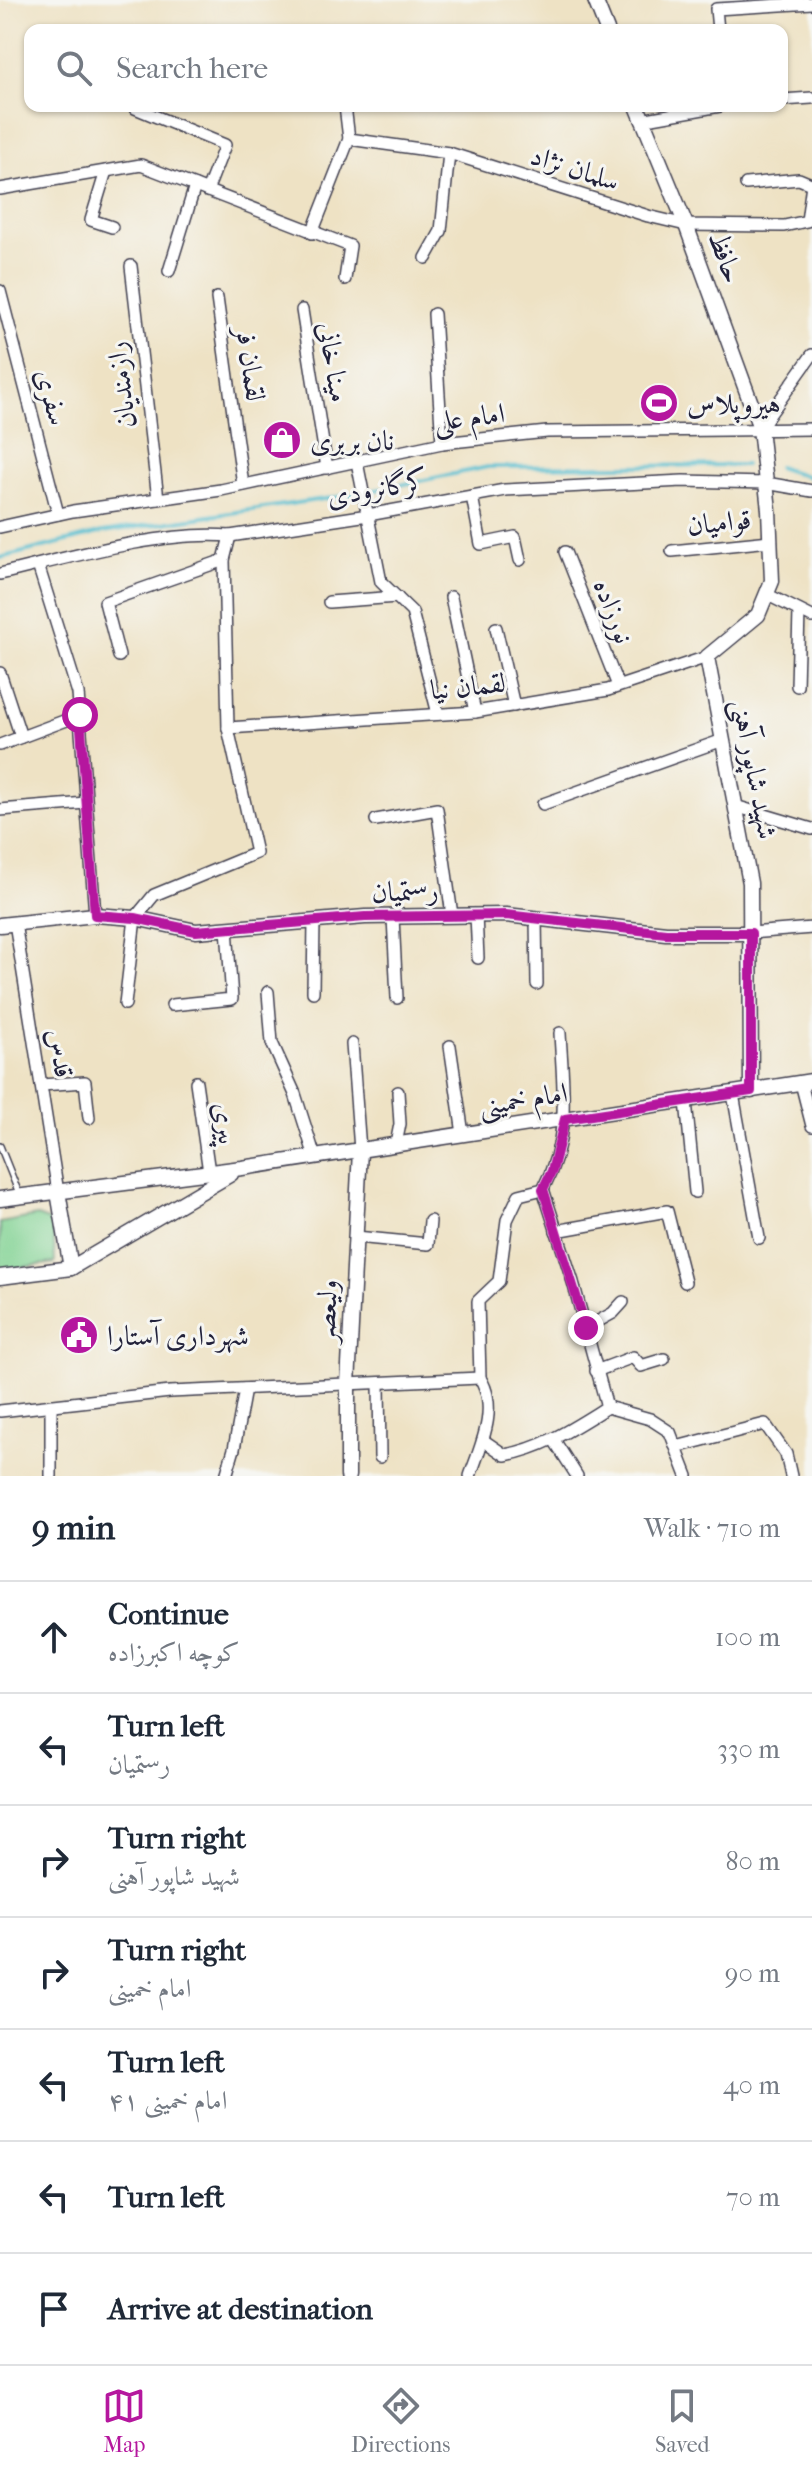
<!DOCTYPE html>
<meta charset="utf-8">
<style>
:root{--surface:#fff;--page:#f2f2f3;--text:#1f2937;--muted:#747a83;--line:#e0e1e3;--accent:#b5179e}
body{margin:0;font-family:"IM FELL French Canon",Amiri,serif;background:var(--page);color:var(--text)}
.stop{position:absolute;width:24px;height:24px;margin:-18px;border:6px solid #b5179e;border-radius:50%;background:#fff}
.stop.end{background:#b5179e;border-color:#fff;box-shadow:0 2px 8px #0008}
.list{margin:0;padding:0;list-style:none}
h2{display:flex;justify-content:space-between;align-items:center;height:104px;margin:0;padding:0 32px;font-size:34px}
h2 small{font-size:26px;font-weight:400;color:var(--muted)}
.list li{display:grid;grid-template-columns:52px 1fr auto;gap:24px;align-items:center;box-sizing:border-box;height:112px;padding:0 32px;border-top:2px solid var(--line)}
.list b{display:block;font-size:30px;white-space:nowrap}
.list p{margin:0;font-size:26px;white-space:nowrap;color:var(--muted)}
.list em{font-size:26px;font-style:normal;color:var(--muted)}
.icon{flex:none;width:44px;height:44px;fill:none;stroke:currentColor;stroke-width:2;stroke-linecap:round;stroke-linejoin:round}
.map{position:relative;flex:none;width:812px;height:1476px;overflow:hidden}
.search{position:absolute;background:var(--surface);box-shadow:0 2px 6px #0004;left:24px;right:24px;top:24px;height:88px;display:flex;align-items:center;gap:20px;box-sizing:border-box;padding:0 28px;border-radius:16px;color:var(--muted);font-size:30px}
.sheet{height:888px;background:var(--surface)}
nav{display:flex;justify-content:space-around;align-items:center;box-sizing:border-box;height:112px;border-top:2px solid var(--line);background:var(--surface);font-size:22px;color:var(--muted)}
nav a{display:grid;justify-items:center;gap:4px}
nav .on{color:var(--accent)}
.map>svg:first-child{display:block}
</style>
<div class="map">
<svg width="812" height="1476" viewBox="0 0 812 1476">
<rect width="100%" height="100%" fill="#f6f6f2"/>
<filter id="ink" filterUnits="userSpaceOnUse"><feTurbulence type="fractalNoise" baseFrequency=".0125" numOctaves="2"/><feDisplacementMap in="SourceGraphic" scale="16" xChannelSelector="R" yChannelSelector="G"/><feConvolveMatrix kernelMatrix="1 2 1 2 8 2 1 2 1" color-interpolation-filters="sRGB"/></filter>
<filter id="wash" filterUnits="userSpaceOnUse"><feTurbulence type="fractalNoise" baseFrequency=".006" numOctaves="4" result="noise"/><feDisplacementMap in="SourceGraphic" scale="32" xChannelSelector="R" yChannelSelector="G"/><feGaussianBlur stdDeviation="1.8" result="paint"/><feColorMatrix in="noise" values="0 0 0 0 0 0 0 0 0 0 0 0 0 0 0 0 0 1.4 0 .05"/><feComposite in="paint" operator="in"/></filter>
<g filter="url(#wash)">
<rect width="100%" height="100%" fill="#eee2c4"/>
<path fill="#83d394" stroke="#527a68" stroke-width="2" d="M 37,1216 L 53,1222 L 55,1263 L 0,1270 L 0,1223 Z"/>
<g fill="none" stroke-linecap="round" stroke-linejoin="round">
<g stroke="#51bccd" stroke-width="4">
<path d="M 778,467 L 812,478"/>
<path d="M 0,558 L 103,532 L 351,495 L 488,467 L 745,465"/>
</g>
</g>
</g>
<g filter="url(#ink)">
<g fill="none" stroke-linecap="round" stroke-linejoin="round">
<defs>
<path id="service" d="M 0,1146 L 20,1196"/>
<g id="minor">
<path d="M 718,30 L 716,9 L 812,3"/>
<path d="M 782,100 L 812,98"/>
<path d="M 135,108 L 225,145 L 207,191"/>
<path d="M 641,120 L 720,106"/>
<path d="M 349,139 L 449,153 L 648,216 L 686,225 L 784,226 L 807,221 L 812,184"/>
<path d="M 106,171 L 91,220 L 112,227"/>
<path d="M 746,184 L 799,179 L 811,184"/>
<path d="M 0,189 L 141,165 L 350,246 L 345,279"/>
<path d="M 312,233 L 349,139 L 345,106"/>
<path d="M 426,258 L 441,231 L 449,153"/>
<path d="M 131,266 L 158,499"/>
<path d="M 169,271 L 195,186"/>
<path d="M 0,291 L 58,514"/>
<path d="M 217,298 L 243,485"/>
<path d="M 302,310 L 327,468"/>
<path d="M 434,314 L 442,443"/>
<path d="M 760,428 L 812,355"/>
<path d="M 357,462 L 381,582 L 412,612 L 438,714"/>
<path d="M 472,496 L 481,544 L 515,537 L 520,560"/>
<path d="M 0,527 L 73,511 L 221,490 L 442,443 L 547,432 L 812,429"/>
<path d="M 672,551 L 770,541"/>
<path d="M 565,552 L 618,686"/>
<path d="M 38,565 L 78,693 L 95,915"/>
<path d="M 0,574 C 67,558 163,530 230,536 L 368,515 L 505,490 L 683,481 L 766,483 L 812,491"/>
<path d="M 766,594 L 812,617"/>
<path d="M 451,597 L 475,712"/>
<path d="M 329,602 L 397,597"/>
<path d="M 496,628 L 514,706"/>
<path d="M 119,656 L 105,602 L 224,560"/>
<path d="M 0,673 L 21,737"/>
<path d="M 797,686 L 799,611"/>
<path d="M 228,728 L 475,712 L 608,690 L 707,657"/>
<path d="M 0,745 L 80,715"/>
<path d="M 543,804 L 723,740"/>
<path d="M 735,806 L 812,829"/>
<path d="M 0,810 L 86,803"/>
<path d="M 376,820 L 437,809 L 452,915"/>
<path d="M 476,915 L 478,958"/>
<path d="M 393,917 L 397,998"/>
<path d="M 536,918 L 537,984"/>
<path d="M 15,923 L 58,1192"/>
<path d="M 751,933 L 812,928"/>
<path d="M 268,992 L 272,1043 L 295,1094 L 315,1157"/>
<path d="M 313,992 L 314,921"/>
<path d="M 125,1004 L 135,918 L 154,895 L 256,853 L 228,728 L 224,560 L 230,536"/>
<path d="M 172,1005 L 232,999 L 227,928"/>
<path d="M 352,1044 L 360,1150"/>
<path d="M 450,1046 L 463,1134"/>
<path d="M 196,1082 L 209,1172"/>
<path d="M 801,1083 L 812,1126"/>
<path d="M 41,1085 L 85,1082 L 89,1118"/>
<path d="M 733,1094 L 759,1238"/>
<path d="M 686,1101 L 695,1192"/>
<path d="M 396,1144 L 400,1124 L 398,1092"/>
<path d="M 543,1189 L 573,1282 L 607,1407"/>
<path d="M 556,1231 L 667,1211 L 685,1282"/>
<path d="M 356,1237 L 428,1244 L 430,1221"/>
<path d="M 586,1328 L 613,1313 L 623,1302"/>
<path d="M 596,1371 L 633,1357 L 641,1366 L 664,1359"/>
<path d="M 480,1378 L 478,1301 L 499,1281 L 507,1220 L 519,1195 L 543,1189 C 571,1135 563,1091 560,1033"/>
<path d="M 379,1383 L 380,1457"/>
<path d="M 51,1405 L 51,1476"/>
<path d="M 0,1411 L 170,1392 L 480,1378"/>
<path d="M 483,1440 L 505,1455 C 544,1448 573,1428 607,1407 L 650,1419 L 670,1432 L 687,1476"/>
<path d="M 554,1440 L 577,1476"/>
<path d="M 676,1447 L 765,1424 L 786,1454 L 791,1476"/>
<path d="M 226,1476 L 234,1449 L 245,1389"/>
<path d="M 470,1476 C 481,1445 499,1408 480,1378"/>
</g>
<g id="tertiary">
<path d="M 595,0 L 607,30"/>
<path d="M 637,106 L 686,225 L 760,428 L 769,510 L 772,581 L 758,615 L 707,657 L 750,883 L 751,1091"/>
<path d="M 0,925 L 95,915 L 135,918 L 196,931 L 365,917 L 506,915 L 666,933 L 751,933"/>
<path d="M 58,1192 L 71,1268"/>
<path d="M 0,1199 L 242,1168 L 812,1081"/>
<path d="M 0,1277 L 71,1268 L 231,1174"/>
<path d="M 348,1476 L 348,1385 L 360,1150"/>
</g>
</defs>
<use href="#service" stroke="#413f50" stroke-width="8"/>
<use href="#minor" stroke="#413f50" stroke-width="14"/>
<use href="#tertiary" stroke="#413f50" stroke-width="17"/>
<use href="#service" stroke="#fff" stroke-width="5"/>
<use href="#minor" stroke="#fff" stroke-width="11"/>
<use href="#tertiary" stroke="#fff" stroke-width="14"/>
</g>
</g>
<g fill="none" stroke-linecap="round" stroke-linejoin="round" filter="url(#ink)">
<path stroke="#b5179e" stroke-width="10" d="M 80,715 L 95,915 L 135,918 L 196,931 L 365,917 L 506,915 L 666,933 L 751,933 L 751,1091 L 565,1119 L 552,1171 L 543,1189 L 586,1328"/>
</g>
<defs>
<symbol id="stadium-disc" viewBox="-11 -11 22 22"><circle r="9.5" fill="#b5179e" stroke="#f6f6f2"/><path d="M0-5a6.5 5 0 1 0 0 10a6.5 5 0 1 0 0-10ZM-3.5-1.8h7v3.6h-7Z" fill="#fff"/></symbol>
<symbol id="shop-disc" viewBox="-11 -11 22 22"><circle r="9.5" fill="#b5179e" stroke="#f6f6f2"/><path d="M-5-2.5h2.3a2.7 3.5 0 0 1 5.4 0H5L5.5 6h-11ZM-1.5-2.5h3a1.5 2.3 0 0 0-3 0Z" fill="#fff"/></symbol>
<symbol id="civic-disc" viewBox="-11 -11 22 22"><circle r="9.5" fill="#b5179e" stroke="#f6f6f2"/><path d="M-.6-6.5H3V-4.5H.6V-3L4-1V1h2V6H-6V1h2V-1L-.6-3ZM-1.2 2.5V6h2.4V2.5Z" fill="#fff"/></symbol>
</defs>
<g fill-rule="evenodd">
<use href="#stadium-disc" x="637" y="381" width="44" height="44"/>
<use href="#shop-disc" x="260" y="418" width="44" height="44"/>
<use href="#civic-disc" x="57" y="1313" width="44" height="44"/>
</g>
<g text-anchor="middle" dominant-baseline="central" stroke-width="6" stroke-linejoin="round" paint-order="stroke">
<g font-size="28" fill="#22223b" stroke="#f6f6f2">
<text transform="translate(575 168) rotate(18)">سلمان نژاد</text>
<text transform="translate(726 257) rotate(70)">حافظ</text>
<text transform="translate(334 362) rotate(81)">مینا خانی</text>
<text transform="translate(251 364) rotate(82)">لقمان فر</text>
<text transform="translate(121 385) rotate(-97)">رازمندیان</text>
<text transform="translate(52 397) rotate(75)">سفری</text>
<text transform="translate(469 417) rotate(-7)">امام علی</text>
<text transform="translate(377 488) rotate(-10)">کرگانرودی</text>
<text transform="translate(719 522) rotate(-6)">قوامیان</text>
<text transform="translate(614 611) rotate(69)">نورزاده</text>
<text transform="translate(468 686) rotate(-6)">لقمان نیا</text>
<text transform="translate(755 769) rotate(79)">شهید شاپور آهنی</text>
<text transform="translate(405 891) rotate(-2)">رستمیان</text>
<text transform="translate(61 1053) rotate(81)">قدس</text>
<text transform="translate(523 1099) rotate(-9)">امام خمینی</text>
<text transform="translate(226 1123) rotate(82)">پیری</text>
<text transform="translate(326 1311) rotate(-87)">ولیعصر</text>
</g>
<g font-size="28" fill="#22223b" stroke="#f6f6f2" text-anchor="start">
<text x="687" y="403">هیروپلاس</text>
<text x="310" y="440">نان بربری</text>
<text x="107" y="1335">شهرداری آستارا</text>
</g>
</g>
</svg>
<div class="stop" style="left:80px;top:715px"></div>
<div class="stop end" style="left:586px;top:1328px"></div>
<div class="search"><svg class="icon" aria-label="search" viewBox="0 0 24 24"><circle cx="10" cy="10" r="6"/><path d="M15 15l6 6"/></svg>Search here</div>
</div>
<section class="sheet">
<h2>9 min<small>Walk · 710 m</small></h2>
<ul class="list">
<li><svg class="icon" aria-label="ahead" viewBox="0 0 24 24"><path d="M12 20V5M6 11l6-6 6 6"/></svg><div><b>Continue</b><p>کوچه اکبرزاده</p></div><em>100 m</em></li>
<li><svg class="icon" aria-label="left" viewBox="0 0 24 24"><path d="M17 20v-9H6M10 6l-5 5 5 5"/></svg><div><b>Turn left</b><p>رستمیان</p></div><em>330 m</em></li>
<li><svg class="icon" aria-label="right" viewBox="0 0 24 24"><path d="M7 20v-9h11M14 6l5 5-5 5"/></svg><div><b>Turn right</b><p>شهید شاپور آهنی</p></div><em>80 m</em></li>
<li><svg class="icon" aria-label="right" viewBox="0 0 24 24"><path d="M7 20v-9h11M14 6l5 5-5 5"/></svg><div><b>Turn right</b><p>امام خمینی</p></div><em>90 m</em></li>
<li><svg class="icon" aria-label="left" viewBox="0 0 24 24"><path d="M17 20v-9H6M10 6l-5 5 5 5"/></svg><div><b>Turn left</b><p>امام خمینی ۴۱</p></div><em>40 m</em></li>
<li><svg class="icon" aria-label="left" viewBox="0 0 24 24"><path d="M17 20v-9H6M10 6l-5 5 5 5"/></svg><div><b>Turn left</b></div><em>70 m</em></li>
<li><svg class="icon" aria-label="arrive" viewBox="0 0 24 24"><path d="M6 21V4h12l-3 4 3 4H6"/></svg><div><b>Arrive at destination</b></div></li>
</ul>
</section>
<nav>
<a class="on"><svg class="icon" aria-label="map" viewBox="0 0 24 24"><path d="M3 6l6-2 6 2 6-2v14l-6 2-6-2-6 2zM9 4v14M15 6v14"/></svg>Map</a>
<a><svg class="icon" aria-label="directions" viewBox="0 0 24 24"><path d="M12 3l9 9-9 9-9-9zM9 14v-3h6M13 9l2 2-2 2"/></svg>Directions</a>
<a><svg class="icon" aria-label="saved" viewBox="0 0 24 24"><path d="M7 4h10v16l-5-4-5 4z"/></svg>Saved</a>
</nav>
